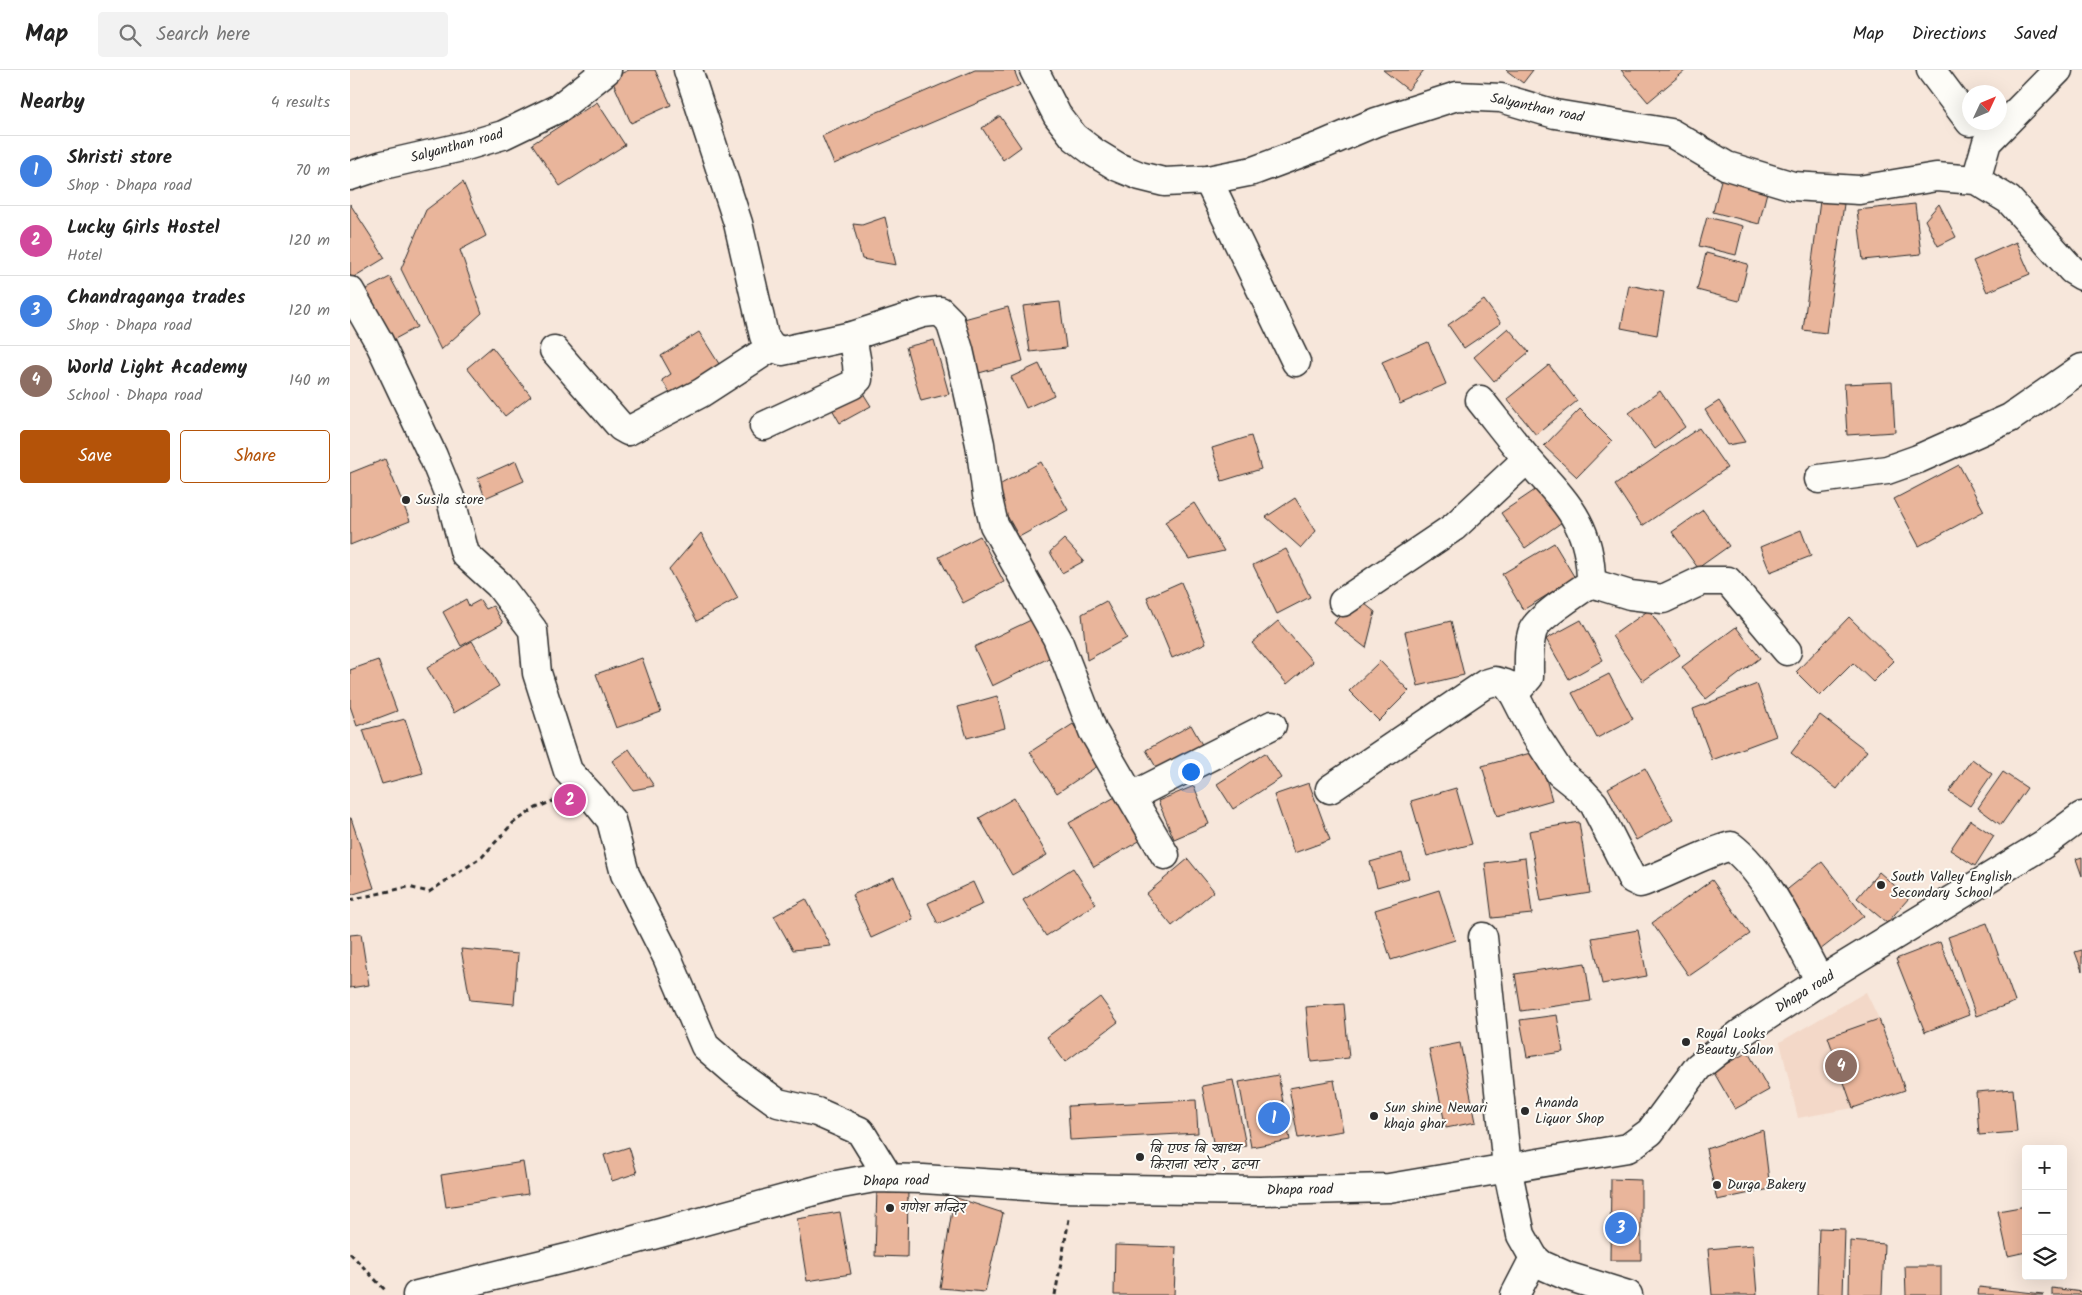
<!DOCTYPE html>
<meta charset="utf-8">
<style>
:root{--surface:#fff;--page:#f2f2f2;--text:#222;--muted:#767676;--line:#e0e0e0;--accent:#b45309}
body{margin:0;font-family:Kalam,"Playpen Sans Deva",sans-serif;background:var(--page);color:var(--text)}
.controls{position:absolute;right:15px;bottom:15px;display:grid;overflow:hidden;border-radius:5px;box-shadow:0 5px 20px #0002}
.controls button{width:45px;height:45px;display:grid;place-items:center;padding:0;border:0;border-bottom:1px solid var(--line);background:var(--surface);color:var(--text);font:25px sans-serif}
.compass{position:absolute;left:1612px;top:15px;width:45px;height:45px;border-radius:50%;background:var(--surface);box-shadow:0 5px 20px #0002;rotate:46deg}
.you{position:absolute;left:840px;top:701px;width:18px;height:18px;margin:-12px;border:4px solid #fff;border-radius:50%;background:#1a73e8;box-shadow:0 0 0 8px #1a73e833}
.badge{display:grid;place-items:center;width:32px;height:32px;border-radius:50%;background:var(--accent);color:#fff;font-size:16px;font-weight:700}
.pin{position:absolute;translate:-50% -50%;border:2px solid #fff;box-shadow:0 1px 5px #0006}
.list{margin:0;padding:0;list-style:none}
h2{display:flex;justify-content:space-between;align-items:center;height:65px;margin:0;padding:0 20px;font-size:21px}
h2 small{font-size:16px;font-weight:400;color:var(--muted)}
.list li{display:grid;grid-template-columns:32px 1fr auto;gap:15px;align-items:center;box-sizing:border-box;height:70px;padding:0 20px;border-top:1px solid var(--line)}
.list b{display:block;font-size:19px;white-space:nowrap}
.list p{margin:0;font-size:16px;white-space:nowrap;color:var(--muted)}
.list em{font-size:16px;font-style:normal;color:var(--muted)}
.actions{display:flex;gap:10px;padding:15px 20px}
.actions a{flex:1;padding:11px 0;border:1px solid var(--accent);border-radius:5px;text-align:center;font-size:18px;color:var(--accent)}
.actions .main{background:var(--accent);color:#fff}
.icon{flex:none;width:28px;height:28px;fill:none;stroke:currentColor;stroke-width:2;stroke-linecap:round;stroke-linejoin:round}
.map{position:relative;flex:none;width:1732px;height:1225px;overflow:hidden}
header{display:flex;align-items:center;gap:30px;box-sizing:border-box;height:70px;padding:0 25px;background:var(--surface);border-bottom:1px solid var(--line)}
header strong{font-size:24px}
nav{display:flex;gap:28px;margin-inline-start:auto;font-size:18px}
.search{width:350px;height:45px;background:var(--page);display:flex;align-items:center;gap:12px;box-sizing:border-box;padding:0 18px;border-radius:5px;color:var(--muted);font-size:19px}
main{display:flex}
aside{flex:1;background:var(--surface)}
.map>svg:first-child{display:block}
</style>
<header>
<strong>Map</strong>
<div class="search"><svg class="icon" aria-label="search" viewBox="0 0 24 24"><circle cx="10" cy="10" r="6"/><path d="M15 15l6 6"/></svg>Search here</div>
<nav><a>Map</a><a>Directions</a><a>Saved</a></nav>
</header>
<main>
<aside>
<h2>Nearby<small>4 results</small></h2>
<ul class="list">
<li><span class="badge" style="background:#3f7fe0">1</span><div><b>Shristi store</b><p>Shop · Dhapa road</p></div><em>70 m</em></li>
<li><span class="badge" style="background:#d1479c">2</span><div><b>Lucky Girls Hostel</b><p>Hotel</p></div><em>120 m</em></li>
<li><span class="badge" style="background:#3f7fe0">3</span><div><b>Chandraganga trades</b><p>Shop · Dhapa road</p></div><em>120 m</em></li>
<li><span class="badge" style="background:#8d6e63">4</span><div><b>World Light Academy</b><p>School · Dhapa road</p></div><em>140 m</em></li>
</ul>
<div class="actions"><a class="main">Save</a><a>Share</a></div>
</aside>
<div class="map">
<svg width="1732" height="1225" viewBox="0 0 1732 1225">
<rect width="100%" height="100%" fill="#f7e7db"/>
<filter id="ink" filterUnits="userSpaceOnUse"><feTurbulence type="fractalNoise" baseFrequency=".02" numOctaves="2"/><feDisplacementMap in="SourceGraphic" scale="10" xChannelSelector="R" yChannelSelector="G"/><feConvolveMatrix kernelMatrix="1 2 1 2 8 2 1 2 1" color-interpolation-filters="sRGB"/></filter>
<g filter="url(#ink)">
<path fill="#f3d8c8" d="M 1516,922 L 1529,949 L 1555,1020 L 1503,1038 L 1448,1048 L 1430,972 Z"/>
<g fill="#e9b59b" stroke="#2b2b2b">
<path d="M 279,0 L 305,0 L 321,35 L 281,53 L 261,8 Z"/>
<path d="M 625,0 L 664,0 L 670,15 L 484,94 L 472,66 Z"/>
<path d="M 1033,0 L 1074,0 L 1058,20 Z"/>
<path d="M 1156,0 L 1183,0 L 1173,13 Z"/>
<path d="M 1271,0 L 1336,0 L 1298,32 Z"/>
<path d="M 247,32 L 275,75 L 210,116 L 182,74 Z"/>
<path d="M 650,46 L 671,77 L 653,90 L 632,58 Z"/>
<path d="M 1373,102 L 1419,114 L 1409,154 L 1363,142 Z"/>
<path d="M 113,112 L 136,166 L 110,180 L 132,243 L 91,280 L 51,199 L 76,140 Z"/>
<path d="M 1470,131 L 1494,134 L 1476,263 L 1453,260 Z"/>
<path d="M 0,134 L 35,188 L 2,208 L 0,205 Z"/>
<path d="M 1565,134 L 1571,184 L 1513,190 L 1507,140 Z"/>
<path d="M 1589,134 L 1606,167 L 1588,176 L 1575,150 Z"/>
<path d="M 535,147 L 546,195 L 512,189 L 503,154 L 512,155 Z"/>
<path d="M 1357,147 L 1393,156 L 1386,185 L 1349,176 Z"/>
<path d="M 1666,172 L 1680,204 L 1637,222 L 1623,191 Z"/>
<path d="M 1356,183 L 1398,194 L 1389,231 L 1347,220 Z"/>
<path d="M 40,207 L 67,257 L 43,270 L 15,220 Z"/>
<path d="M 1279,215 L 1314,222 L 1307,265 L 1271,258 Z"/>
<path d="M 1134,230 L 1151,253 L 1114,278 L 1098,255 Z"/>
<path d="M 710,232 L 716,278 L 680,282 L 673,236 Z"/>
<path d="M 658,237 L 673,291 L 629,303 L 614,249 Z"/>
<path d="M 1158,258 L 1179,282 L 1144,311 L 1124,287 Z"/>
<path d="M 349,262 L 371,297 L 323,328 L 312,310 L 321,304 L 311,286 Z"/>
<path d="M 584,270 L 599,324 L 571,331 L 556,277 Z"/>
<path d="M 1078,272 L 1096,314 L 1050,334 L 1032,292 Z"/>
<path d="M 142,277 L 181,326 L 155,346 L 117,298 Z"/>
<path d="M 689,294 L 704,325 L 676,338 L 661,307 Z"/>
<path d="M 1199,295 L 1227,331 L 1186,365 L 1157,329 Z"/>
<path d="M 1542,312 L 1545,362 L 1497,365 L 1494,314 Z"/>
<path d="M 508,315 L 521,336 L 490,353 L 478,332 Z"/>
<path d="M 1310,321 L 1335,357 L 1305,379 L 1279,343 Z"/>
<path d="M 1369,331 L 1395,372 L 1377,375 L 1355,340 Z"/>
<path d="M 1230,339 L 1262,371 L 1227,407 L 1194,376 Z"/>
<path d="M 1349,358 L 1377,398 L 1292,456 L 1265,415 Z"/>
<path d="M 901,366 L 911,399 L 872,411 L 862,378 Z"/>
<path d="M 35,389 L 60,451 L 0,475 L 0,403 Z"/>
<path d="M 166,391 L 174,411 L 135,428 L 128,408 Z"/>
<path d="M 691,392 L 718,440 L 669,467 L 642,419 Z"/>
<path d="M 1609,395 L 1634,441 L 1569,476 L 1544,429 Z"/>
<path d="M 1191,416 L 1215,450 L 1175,478 L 1151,443 Z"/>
<path d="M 945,428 L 966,461 L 951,478 L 916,447 Z"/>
<path d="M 844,433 L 874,481 L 839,489 L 815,452 Z"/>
<path d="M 1353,440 L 1379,476 L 1348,498 L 1322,462 Z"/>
<path d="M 1451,460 L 1461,486 L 1420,502 L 1410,477 Z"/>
<path d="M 351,463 L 388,528 L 347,551 L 319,500 Z"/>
<path d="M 630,466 L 654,512 L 613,533 L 589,487 Z"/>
<path d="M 714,469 L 734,491 L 712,503 L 700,482 Z"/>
<path d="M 1204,473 L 1225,508 L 1173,540 L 1152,504 Z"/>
<path d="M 936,479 L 960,527 L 927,544 L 903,495 Z"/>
<path d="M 831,512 L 856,573 L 822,588 L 797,527 Z"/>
<path d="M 1005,526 L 1025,542 L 1016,578 L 984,553 Z"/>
<path d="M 116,529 L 119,536 L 130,530 L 136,539 L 143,536 L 153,553 L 111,576 L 93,542 Z"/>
<path d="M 756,531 L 777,568 L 737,590 L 732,544 Z"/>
<path d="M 1299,540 L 1330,585 L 1293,611 L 1262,566 Z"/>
<path d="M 1499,547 L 1544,591 L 1523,612 L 1503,593 L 1470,626 L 1446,602 Z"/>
<path d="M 683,549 L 701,587 L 642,616 L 624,577 Z"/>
<path d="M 1231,550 L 1253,590 L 1219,609 L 1196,569 Z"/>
<path d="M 928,551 L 963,592 L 937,614 L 902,573 Z"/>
<path d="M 1101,551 L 1114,605 L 1068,616 L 1055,562 Z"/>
<path d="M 1386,557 L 1410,588 L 1356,629 L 1332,597 Z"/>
<path d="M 122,571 L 149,616 L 104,643 L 77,598 Z"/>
<path d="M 292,588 L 311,642 L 266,658 L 246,604 Z"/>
<path d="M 28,590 L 47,641 L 7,656 L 0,636 L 0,600 Z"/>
<path d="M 1030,591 L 1059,621 L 1029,651 L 999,621 Z"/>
<path d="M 1259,604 L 1283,649 L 1247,668 L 1222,623 Z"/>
<path d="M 1407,614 L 1426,666 L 1362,690 L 1343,639 Z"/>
<path d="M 647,626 L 655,658 L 617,668 L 608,637 Z"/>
<path d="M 1470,645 L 1517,681 L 1487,719 L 1441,683 Z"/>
<path d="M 55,649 L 73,703 L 32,714 L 13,660 Z"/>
<path d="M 723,654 L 749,695 L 707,723 L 680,682 Z"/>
<path d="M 841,655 L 855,680 L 810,704 L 796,680 Z"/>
<path d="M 279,679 L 304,716 L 283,720 L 262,691 Z"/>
<path d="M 1188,681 L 1202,730 L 1147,746 L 1132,696 Z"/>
<path d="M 915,683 L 931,708 L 883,739 L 867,714 Z"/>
<path d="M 1622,689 L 1642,704 L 1620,736 L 1599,722 Z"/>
<path d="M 1295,698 L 1323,750 L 1286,770 L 1258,718 Z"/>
<path d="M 1653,702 L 1677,718 L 1651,755 L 1628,738 Z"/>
<path d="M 959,713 L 980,770 L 944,783 L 924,725 Z"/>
<path d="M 844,716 L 859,754 L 824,769 L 808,731 Z"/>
<path d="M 1106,718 L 1122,774 L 1077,786 L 1061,731 Z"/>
<path d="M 774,722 L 798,766 L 744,797 L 719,753 Z"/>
<path d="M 664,728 L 697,785 L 662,805 L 629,748 Z"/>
<path d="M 0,748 L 1,748 L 24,818 L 0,825 Z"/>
<path d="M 1620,750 L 1644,766 L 1625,796 L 1600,780 Z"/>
<path d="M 1229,752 L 1240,823 L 1191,831 L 1179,761 Z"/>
<path d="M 1052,783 L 1059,808 L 1027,817 L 1020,792 Z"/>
<path d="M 1732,787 L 1732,806 L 1726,789 Z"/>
<path d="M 1175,788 L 1182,844 L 1142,848 L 1135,793 Z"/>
<path d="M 838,789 L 864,821 L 822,856 L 796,824 Z"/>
<path d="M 1472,792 L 1514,846 L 1470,880 L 1429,826 Z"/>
<path d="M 723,798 L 746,834 L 696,866 L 673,830 Z"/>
<path d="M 1529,802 L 1559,828 L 1537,853 L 1507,828 Z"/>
<path d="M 544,807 L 563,849 L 521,868 L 502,825 Z"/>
<path d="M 1362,810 L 1400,864 L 1339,906 L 1302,853 Z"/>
<path d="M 623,812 L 633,834 L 588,854 L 578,833 Z"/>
<path d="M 1089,820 L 1105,870 L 1041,890 L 1025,840 Z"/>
<path d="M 456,829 L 481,876 L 443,880 L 424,846 Z"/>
<path d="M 1637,853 L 1665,932 L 1626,946 L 1598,867 Z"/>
<path d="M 1288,860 L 1297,906 L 1252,914 L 1242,868 Z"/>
<path d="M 11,864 L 19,915 L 0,918 L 0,865 Z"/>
<path d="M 1590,872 L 1619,945 L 1575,962 L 1546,889 Z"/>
<path d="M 111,879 L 168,884 L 164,934 L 120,930 Z"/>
<path d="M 1732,880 L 1732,901 L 1725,882 Z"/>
<path d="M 1235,893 L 1241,931 L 1171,941 L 1165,904 Z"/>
<path d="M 750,927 L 768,952 L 715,992 L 697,967 Z"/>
<path d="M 994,934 L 999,988 L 961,992 L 956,937 Z"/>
<path d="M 1207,945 L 1213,982 L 1177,987 L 1170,950 Z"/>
<path d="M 1529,949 L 1555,1020 L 1503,1038 L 1478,967 Z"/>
<path d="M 1110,973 L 1126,1052 L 1096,1058 L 1079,979 Z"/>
<path d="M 1398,982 L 1419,1020 L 1385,1039 L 1363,1001 Z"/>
<path d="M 928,1005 L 940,1070 L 901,1077 L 889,1012 Z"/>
<path d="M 883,1010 L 896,1076 L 865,1082 L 852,1016 Z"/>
<path d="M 984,1010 L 993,1061 L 948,1068 L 939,1018 Z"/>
<path d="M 1663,1019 L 1667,1062 L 1629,1065 L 1626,1022 Z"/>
<path d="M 846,1030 L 848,1063 L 720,1070 L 718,1036 Z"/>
<path d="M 1413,1060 L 1420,1119 L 1367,1130 L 1356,1079 Z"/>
<path d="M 279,1077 L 287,1103 L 262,1111 L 254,1085 Z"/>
<path d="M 173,1092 L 178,1124 L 96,1137 L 91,1105 Z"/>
<path d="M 1261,1109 L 1291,1110 L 1291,1190 L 1260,1190 Z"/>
<path d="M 527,1118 L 558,1119 L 557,1187 L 525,1186 Z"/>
<path d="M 604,1127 L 653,1143 L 635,1222 L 590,1218 Z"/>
<path d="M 1676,1136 L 1676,1182 L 1658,1186 L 1648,1141 Z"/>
<path d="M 490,1142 L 501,1204 L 457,1211 L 447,1149 Z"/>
<path d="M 1469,1158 L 1495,1159 L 1493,1225 L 1467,1225 Z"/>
<path d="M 1500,1171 L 1534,1174 L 1532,1225 L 1499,1225 Z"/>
<path d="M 765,1175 L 826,1177 L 824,1225 L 764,1225 Z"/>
<path d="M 1403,1175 L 1407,1225 L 1362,1225 L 1358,1179 Z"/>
<path d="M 1555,1196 L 1591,1196 L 1591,1225 L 1556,1225 Z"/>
<path d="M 1629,1217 L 1693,1224 L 1693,1225 L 1628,1225 Z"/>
<path d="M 1702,1218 L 1732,1222 L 1732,1225 L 1702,1225 Z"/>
</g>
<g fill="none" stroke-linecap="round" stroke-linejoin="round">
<defs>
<g id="minor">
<path d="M 338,0 L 388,153 L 414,266 L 422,277 L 432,281 L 502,266 L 573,243 L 590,241 L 600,251 L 609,280 L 630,374 L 637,425 L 644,455 L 707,568 L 743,661 L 815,785"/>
<path d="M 684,0 L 707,45 L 724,67 L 745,83 L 768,97 L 790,106 L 814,112 L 858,110 L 903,101 L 970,76 L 1026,52 L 1107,26 L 1151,28 L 1205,44 L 1321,63 L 1377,96 L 1443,116 L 1509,120 L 1586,107 L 1626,110 L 1659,130 L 1722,200 L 1732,206"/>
<path d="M 1581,0 L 1620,52"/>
<path d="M 0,106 L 33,95 L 116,76 L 153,65 L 209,38 L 257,0"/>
<path d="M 858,110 L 946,292"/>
<path d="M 1626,110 L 1637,72 L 1708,0"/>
<path d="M 0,221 L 29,272 L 83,386 L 101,430 L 115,484 L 149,515 L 183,560 L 187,603 L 218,701 L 243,728 L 261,750 L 275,804 L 317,887 L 355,976 L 385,1002 L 428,1033 L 467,1042 L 510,1061 L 539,1108"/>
<path d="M 204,280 L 271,357 L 278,361 L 351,323 L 422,277"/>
<path d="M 1130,330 C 1146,350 1162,371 1178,390 C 1215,432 1241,453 1241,513 C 1229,521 1188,548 1183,560 C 1178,574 1179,592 1179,607 L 1164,624"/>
<path d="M 414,356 L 502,315 L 508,309 L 507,294 L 502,266"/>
<path d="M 1469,409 L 1537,400 L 1568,389 L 1660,348 L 1732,298"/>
<path d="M 1241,513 L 1280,525 L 1313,529 L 1351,511 L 1378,511 L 1437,581"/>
<path d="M 993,532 L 1104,457 L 1177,389"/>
<path d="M 980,719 L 1135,614 L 1145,611 L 1156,614 L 1164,624 L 1184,663 L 1210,703 L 1230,719 L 1244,734 L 1282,809 L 1290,813 C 1321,803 1349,785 1381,776 C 1419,805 1447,870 1470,911"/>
<path d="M 782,726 L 922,655"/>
<path d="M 1133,867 L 1157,1097 L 1171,1165 L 1184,1188 L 1192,1195 L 1217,1206 L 1278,1225"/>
<path d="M 67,1225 L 237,1183 L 486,1115 L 524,1108 L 573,1109 L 706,1118 L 910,1121 L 1039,1118 L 1278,1078 L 1300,1062 L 1348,997 L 1391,963 L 1470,911 L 1694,774 L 1732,746"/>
<path d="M 1165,1225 L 1184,1188"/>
</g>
</defs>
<use href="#minor" stroke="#2b2b2b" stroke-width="31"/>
<g stroke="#2b2b2b" stroke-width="3" stroke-dasharray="5 4" stroke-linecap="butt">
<path d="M 0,830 L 58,817 L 79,822 L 132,787 L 163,753 L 186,738 L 203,731"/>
<path d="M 0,1183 L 36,1221"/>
<path d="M 705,1225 L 719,1149"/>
</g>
<use href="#minor" stroke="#fdfcf7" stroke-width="28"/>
</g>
</g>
<g fill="#2b2b2b" stroke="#fdfcf7" stroke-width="2">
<circle cx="56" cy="430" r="5"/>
<circle cx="1531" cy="815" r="5"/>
<circle cx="1336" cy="972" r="5"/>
<circle cx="1175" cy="1041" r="5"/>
<circle cx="1024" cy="1046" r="5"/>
<circle cx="790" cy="1087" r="5"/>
<circle cx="1367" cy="1115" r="5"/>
<circle cx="540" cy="1138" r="5"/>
</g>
<g text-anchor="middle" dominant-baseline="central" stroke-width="4" stroke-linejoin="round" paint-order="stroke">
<g font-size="14" fill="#2b2b2b" stroke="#fdfcf7">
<text transform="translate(1187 38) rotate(12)">Salyanthan road</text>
<text transform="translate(107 76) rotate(-15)">Salyanthan road</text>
<text transform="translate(1455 922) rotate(-32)">Dhapa road</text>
<text transform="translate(546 1111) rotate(-1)">Dhapa road</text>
<text transform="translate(950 1120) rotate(-1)">Dhapa road</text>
</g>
<g font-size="14" fill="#2b2b2b" stroke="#fdfcf7" text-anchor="start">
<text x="66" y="430">Susila store</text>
<text x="1541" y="807">South Valley English<tspan x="1541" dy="16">Secondary School</tspan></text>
<text x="1346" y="964">Royal Looks<tspan x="1346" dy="16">Beauty Salon</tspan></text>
<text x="1185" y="1033">Ananda<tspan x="1185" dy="16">Liquor Shop</tspan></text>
<text x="1034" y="1038">Sun shine Newari<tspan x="1034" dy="16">khaja ghar</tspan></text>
<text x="800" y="1079">बि एण्ड बि खाध्य<tspan x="800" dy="16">किराना स्टोर , ढल्पा</tspan></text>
<text x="1377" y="1115">Durga Bakery</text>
<text x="550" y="1138">गणेश मन्दिर</text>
</g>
</g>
</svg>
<div class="controls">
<button>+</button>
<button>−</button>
<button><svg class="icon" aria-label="layers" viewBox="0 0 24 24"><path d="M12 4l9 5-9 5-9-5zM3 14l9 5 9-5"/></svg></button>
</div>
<svg class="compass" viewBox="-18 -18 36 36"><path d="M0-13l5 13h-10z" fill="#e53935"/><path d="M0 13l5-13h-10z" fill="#767676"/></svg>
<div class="you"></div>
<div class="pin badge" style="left:924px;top:1048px;background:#3f7fe0">1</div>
<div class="pin badge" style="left:220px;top:730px;background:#d1479c">2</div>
<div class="pin badge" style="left:1271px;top:1158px;background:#3f7fe0">3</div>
<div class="pin badge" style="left:1491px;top:996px;background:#8d6e63">4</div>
</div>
</main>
